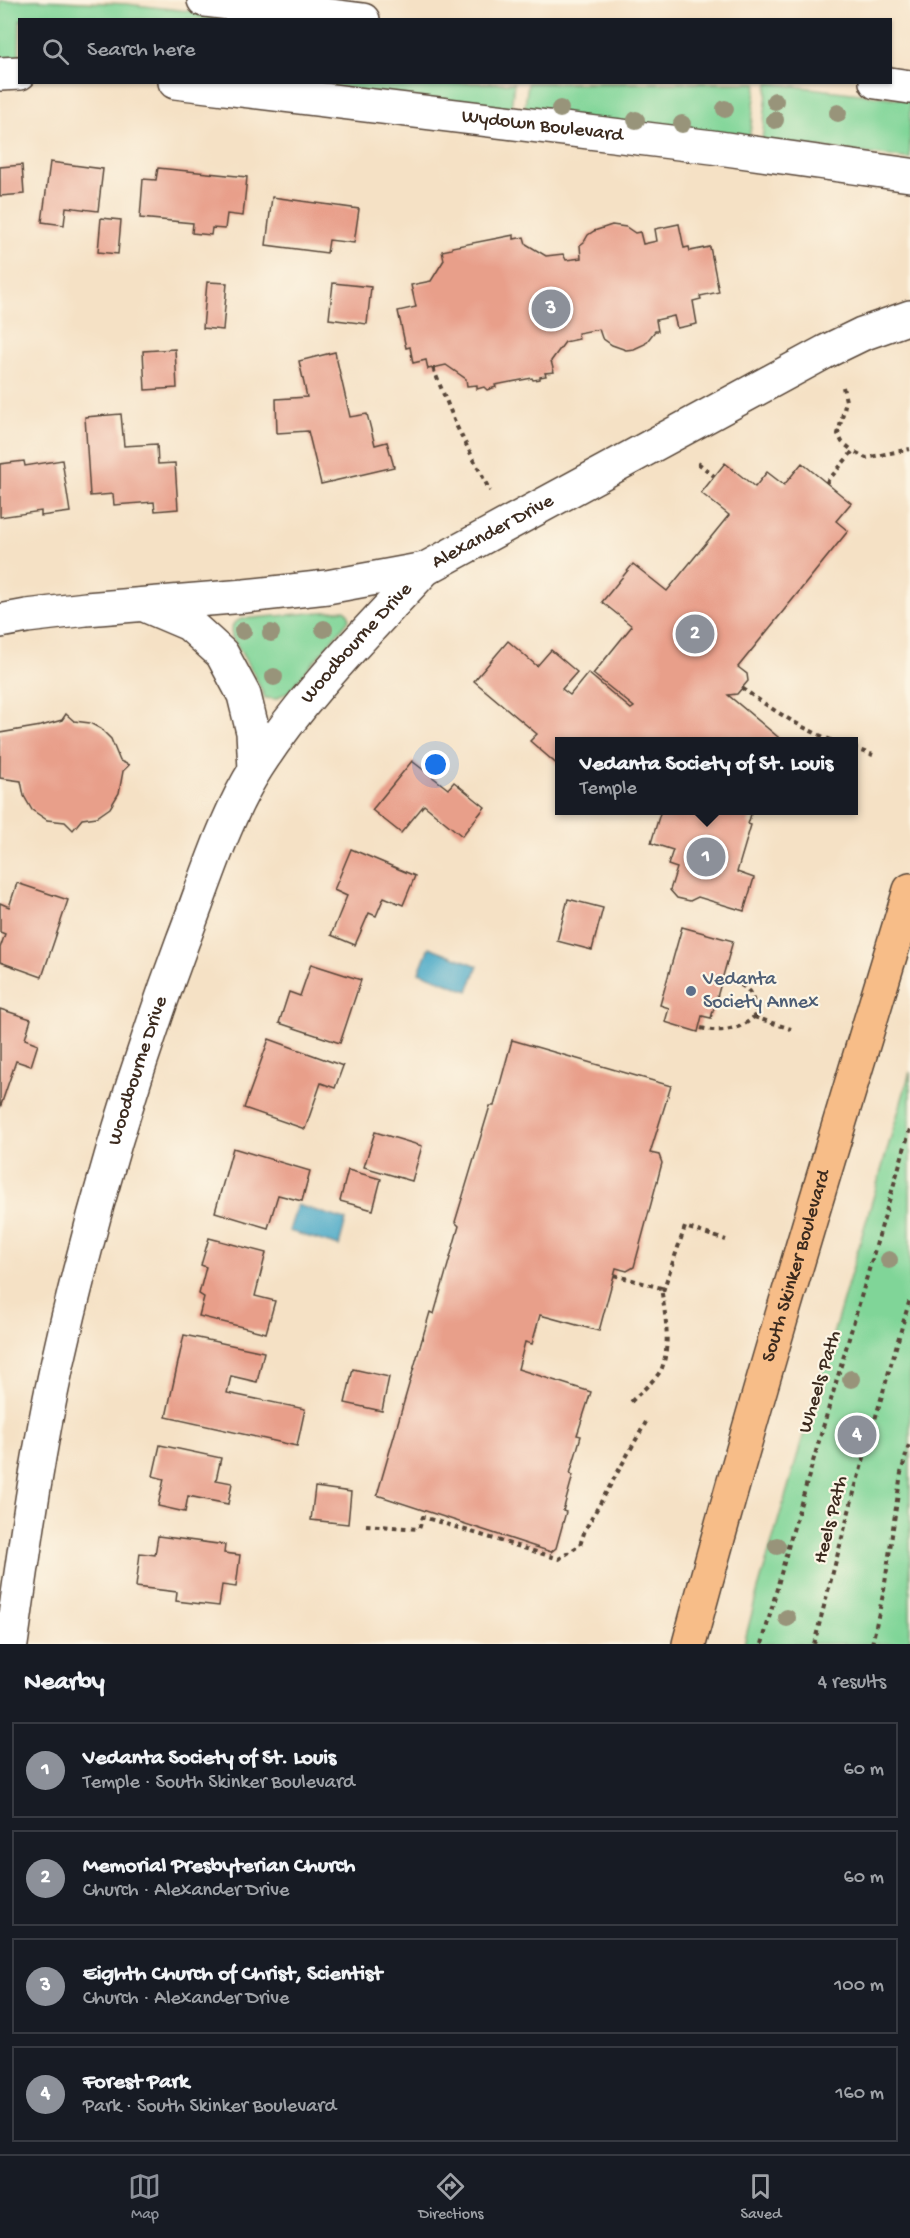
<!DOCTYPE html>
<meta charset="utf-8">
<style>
:root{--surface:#171b24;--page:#242831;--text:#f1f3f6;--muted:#9ea1a6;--line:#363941;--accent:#8c9099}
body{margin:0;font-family:"Gochi Hand",sans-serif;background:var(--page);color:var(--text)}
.you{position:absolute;left:436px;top:765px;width:21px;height:21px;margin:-15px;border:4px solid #fff;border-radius:50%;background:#1a73e8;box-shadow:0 0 0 9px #1a73e833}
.badge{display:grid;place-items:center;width:39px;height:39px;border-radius:50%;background:var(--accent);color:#fff;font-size:20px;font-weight:700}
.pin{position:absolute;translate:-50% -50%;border:3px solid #fff;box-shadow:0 2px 6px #0006}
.popup{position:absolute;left:555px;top:737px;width:303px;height:78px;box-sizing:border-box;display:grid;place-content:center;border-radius:0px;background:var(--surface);filter:drop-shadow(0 2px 4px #0005);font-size:20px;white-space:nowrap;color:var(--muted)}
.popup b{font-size:22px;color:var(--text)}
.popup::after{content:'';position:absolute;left:50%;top:100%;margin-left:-12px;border:12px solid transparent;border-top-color:var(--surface)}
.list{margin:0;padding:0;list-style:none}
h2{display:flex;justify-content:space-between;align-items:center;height:78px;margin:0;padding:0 24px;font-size:26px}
h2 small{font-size:20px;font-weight:400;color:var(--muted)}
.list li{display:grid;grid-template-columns:39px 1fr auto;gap:18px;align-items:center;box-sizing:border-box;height:96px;margin:0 12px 12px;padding:0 12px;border:2px solid var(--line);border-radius:0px}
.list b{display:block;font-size:22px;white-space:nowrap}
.list p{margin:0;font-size:20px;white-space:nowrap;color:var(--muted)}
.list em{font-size:20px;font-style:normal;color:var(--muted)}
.icon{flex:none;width:33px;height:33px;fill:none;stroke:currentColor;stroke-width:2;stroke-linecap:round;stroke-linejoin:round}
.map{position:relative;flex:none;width:910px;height:1644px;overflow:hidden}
.search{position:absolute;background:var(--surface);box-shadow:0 2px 4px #0004;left:18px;right:18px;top:18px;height:66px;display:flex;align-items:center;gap:15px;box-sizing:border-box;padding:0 21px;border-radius:0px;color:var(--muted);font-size:22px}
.sheet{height:510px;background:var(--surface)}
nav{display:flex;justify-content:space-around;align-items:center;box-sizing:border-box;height:84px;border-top:2px solid var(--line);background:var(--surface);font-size:16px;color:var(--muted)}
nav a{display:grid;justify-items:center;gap:3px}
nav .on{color:var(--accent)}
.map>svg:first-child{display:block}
</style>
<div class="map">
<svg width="910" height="1644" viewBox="0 0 910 1644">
<rect width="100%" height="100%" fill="#fcf5e5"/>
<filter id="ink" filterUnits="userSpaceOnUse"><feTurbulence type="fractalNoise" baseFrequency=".0167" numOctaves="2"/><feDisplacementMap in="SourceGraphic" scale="12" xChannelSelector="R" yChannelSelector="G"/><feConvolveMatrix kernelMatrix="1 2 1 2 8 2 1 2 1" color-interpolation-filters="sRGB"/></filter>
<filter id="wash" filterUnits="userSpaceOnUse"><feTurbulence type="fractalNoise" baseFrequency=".008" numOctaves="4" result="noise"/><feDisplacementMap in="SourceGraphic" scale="24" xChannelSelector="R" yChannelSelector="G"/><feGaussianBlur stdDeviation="1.35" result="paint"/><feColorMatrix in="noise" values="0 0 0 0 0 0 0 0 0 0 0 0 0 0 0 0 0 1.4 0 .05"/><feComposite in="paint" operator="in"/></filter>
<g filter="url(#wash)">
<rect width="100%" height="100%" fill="#f5e1c5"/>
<g fill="#80d598" stroke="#5e805b" stroke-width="1.5">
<path d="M 37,0 L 127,4 L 260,19 L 20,20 L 19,59 L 0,60 L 0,1 Z"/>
<path d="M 293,83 L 514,83 L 511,109 Z"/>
<path d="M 528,83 L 757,83 L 749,140 L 524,113 Z"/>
<path d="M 768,83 L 910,100 L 910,159 L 762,140 Z"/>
<path d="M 345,610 L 349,615 L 349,620 L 289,691 L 276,699 L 265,698 L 255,676 L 232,637 L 231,630 L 234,623 L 241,619 Z"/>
<path d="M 910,1072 L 910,1644 L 744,1644 L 757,1593 Z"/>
</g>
<g fill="#48a9c7" stroke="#426a72" stroke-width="1.5">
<path d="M 429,947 L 478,966 L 468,991 L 419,972 Z"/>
<path d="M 297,1205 L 346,1220 L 339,1246 L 289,1231 Z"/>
</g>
<g id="blocks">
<g fill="#e89f8a">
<path d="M 50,162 L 103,169 L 98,211 L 66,207 L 64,225 L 42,222 Z"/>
<path d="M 22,165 L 24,194 L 0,196 L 0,167 Z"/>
<path d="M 158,168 L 247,177 L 243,216 L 227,214 L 225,229 L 212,228 L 211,235 L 192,233 L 193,223 L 140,218 L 143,179 L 156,180 Z"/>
<path d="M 272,197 L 359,209 L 354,243 L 329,240 L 327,253 L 266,245 Z"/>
<path d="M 101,218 L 121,220 L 118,254 L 98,252 Z"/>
<path d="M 679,224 L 684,248 L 689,247 L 690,251 L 710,247 L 719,292 L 700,296 L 701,299 L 693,301 L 697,324 L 677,328 L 674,316 L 656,320 L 658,331 L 655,331 L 645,344 L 634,349 L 626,350 L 612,345 L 602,338 L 599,329 L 578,333 L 579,339 L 565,342 L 551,361 L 554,372 L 545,373 L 546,376 L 540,377 L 540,379 L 533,380 L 532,378 L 495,385 L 496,387 L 487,390 L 484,387 L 477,389 L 477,385 L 467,386 L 466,379 L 446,365 L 428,369 L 426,360 L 413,363 L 410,347 L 406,348 L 398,311 L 416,307 L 411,285 L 431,281 L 444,260 L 442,251 L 452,249 L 452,247 L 514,235 L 514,239 L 524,237 L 526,244 L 546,256 L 563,254 L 566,260 L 581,258 L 580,245 L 584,242 L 588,235 L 594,231 L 612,225 L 626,227 L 635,233 L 640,232 L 643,244 L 657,241 L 655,229 Z"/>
<path d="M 207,282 L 227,283 L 223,330 L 203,328 Z"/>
<path d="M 333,283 L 371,287 L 367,324 L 329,319 Z"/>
<path d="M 175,349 L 177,388 L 145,390 L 143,351 Z"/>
<path d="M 335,352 L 350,417 L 367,414 L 375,445 L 387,442 L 394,467 L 321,484 L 308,431 L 277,433 L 276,399 L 307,397 L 299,361 Z"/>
<path d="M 121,414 L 124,446 L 157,444 L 158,464 L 175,463 L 178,509 L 155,511 L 154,502 L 114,505 L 113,494 L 90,496 L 85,417 Z"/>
<path d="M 62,460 L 70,512 L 41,516 L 41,511 L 0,517 L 0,464 L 24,461 L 25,466 Z"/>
<path d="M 725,463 L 755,487 L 767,472 L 784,485 L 802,463 L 851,503 L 836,521 L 848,531 L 738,667 L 747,674 L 748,681 L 737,694 L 728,695 L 784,742 L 559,742 L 559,766 L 530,741 L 537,734 L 474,681 L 508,641 L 537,666 L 551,650 L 577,672 L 562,689 L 570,695 L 588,673 L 631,709 L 634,707 L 593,674 L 632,626 L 602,602 L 633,564 L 667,591 L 729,515 L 701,493 Z"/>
<path d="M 66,714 L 74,721 L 90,723 L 101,729 L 111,739 L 120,761 L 129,765 L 123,771 L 119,793 L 110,808 L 97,817 L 82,819 L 73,830 L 65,822 L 47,820 L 32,810 L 24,796 L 21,781 L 0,778 L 0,733 L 41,726 L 62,720 Z"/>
<path d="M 412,761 L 448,789 L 454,782 L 485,807 L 462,836 L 424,805 L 401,833 L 372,810 Z"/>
<path d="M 661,810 L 687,810 L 696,813 L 697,810 L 712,813 L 713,810 L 752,811 L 748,824 L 751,825 L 737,872 L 754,878 L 744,911 L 698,897 L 690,901 L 677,898 L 670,890 L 677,868 L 668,865 L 673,850 L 651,843 Z"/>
<path d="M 351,849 L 415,876 L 403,905 L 384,897 L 376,916 L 369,913 L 355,945 L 331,935 L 347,896 L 334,890 Z"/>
<path d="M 17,883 L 68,900 L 42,977 L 0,962 L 0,948 L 5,934 L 0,932 L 0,903 L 9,907 Z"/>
<path d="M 568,899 L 603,908 L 592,950 L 557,941 Z"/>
<path d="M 682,927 L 733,941 L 711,1018 L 702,1016 L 698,1032 L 665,1022 L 669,1008 L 660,1005 Z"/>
<path d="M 311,964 L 361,980 L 340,1043 L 279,1023 L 289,992 L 300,996 Z"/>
<path d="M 0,1009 L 31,1019 L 25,1039 L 38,1044 L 31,1066 L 16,1061 L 0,1108 Z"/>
<path d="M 269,1039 L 343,1066 L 335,1088 L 321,1083 L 305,1129 L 244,1108 Z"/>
<path d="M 512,1040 L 671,1086 L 650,1153 L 659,1155 L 662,1163 L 634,1267 L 627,1271 L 616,1268 L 599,1331 L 540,1315 L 532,1344 L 525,1342 L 518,1369 L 591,1392 L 577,1435 L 581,1436 L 570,1474 L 573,1475 L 563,1511 L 566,1512 L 556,1548 L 551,1552 L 377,1495 L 430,1312 L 434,1314 L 459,1226 L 455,1222 L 490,1106 L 494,1106 Z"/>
<path d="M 375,1132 L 422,1146 L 412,1181 L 364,1167 Z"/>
<path d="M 233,1148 L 310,1171 L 302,1201 L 278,1195 L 268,1228 L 215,1212 Z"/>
<path d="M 348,1170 L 381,1179 L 373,1210 L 340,1201 Z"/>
<path d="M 209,1238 L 266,1253 L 255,1296 L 275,1301 L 266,1333 L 199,1316 L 204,1297 L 199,1294 L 206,1267 L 201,1265 Z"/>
<path d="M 184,1335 L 264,1352 L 257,1382 L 231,1376 L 227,1393 L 305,1409 L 297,1446 L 166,1417 Z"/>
<path d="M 353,1369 L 389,1377 L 382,1411 L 345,1403 Z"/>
<path d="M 160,1445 L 221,1458 L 216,1480 L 232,1483 L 228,1504 L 188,1496 L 185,1512 L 158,1506 L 164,1479 L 153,1476 Z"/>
<path d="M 315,1487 L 351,1492 L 348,1524 L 311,1520 Z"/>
<path d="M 158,1536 L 225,1545 L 224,1553 L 240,1555 L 236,1587 L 222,1585 L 219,1606 L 176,1601 L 177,1592 L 136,1587 L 140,1553 L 155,1555 Z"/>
</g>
</g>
</g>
<g filter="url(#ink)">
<use href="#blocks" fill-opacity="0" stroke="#574537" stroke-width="1.5"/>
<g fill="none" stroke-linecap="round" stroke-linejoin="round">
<defs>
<g id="minor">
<path d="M 204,0 L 363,20"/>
<path d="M 0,74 L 20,73"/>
<path id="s1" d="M 175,82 L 712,147 L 910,175"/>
<path d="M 876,82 L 910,87"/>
<path d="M 149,607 L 189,624 L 222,654 L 244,695 L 253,732 L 255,769"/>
<path id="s2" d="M 0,621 L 27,616 L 86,609 L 245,596 L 327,587 L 425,569 L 825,352 L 862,334 L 910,317"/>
<path id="s3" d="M 11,1644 C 24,1553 36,1461 56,1370 C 88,1225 131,1080 183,940 C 205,884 224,818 257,767 C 304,694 366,633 425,569"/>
</g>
<g id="major">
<path id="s4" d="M 689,1644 C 757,1391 834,1141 910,890"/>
</g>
</defs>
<use href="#minor" stroke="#574537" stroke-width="36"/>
<use href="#major" stroke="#574537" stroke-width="36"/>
<g stroke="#574537" stroke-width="4" stroke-dasharray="4.5 4.5" stroke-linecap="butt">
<path d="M 433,368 L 457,427 L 490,491"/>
<path d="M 843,387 L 846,401 L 838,434 L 842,442 L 853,451"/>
<path d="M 698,463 L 714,476"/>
<path d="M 826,483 L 853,451 L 866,458 L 910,449"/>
<path d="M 742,688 C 771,709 802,729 836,742"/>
<path d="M 853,748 L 873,755"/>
<path d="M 754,1017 L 791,1029"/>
<path d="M 701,1028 C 719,1033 744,1030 756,1014 C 753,988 745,985 722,979"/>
<path d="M 614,1275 L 661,1288 C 665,1313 671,1343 662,1368 C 658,1378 638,1394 630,1403"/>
<path d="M 663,1291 L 685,1227 L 726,1240"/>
<path d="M 366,1525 L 419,1529 L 423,1517 L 559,1559 L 580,1545 L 585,1530 L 646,1422"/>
<path d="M 762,1644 L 789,1544 L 910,1129"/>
<path d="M 814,1644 L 856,1485 L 910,1299"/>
<path d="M 872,1644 L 884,1590 L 901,1473 L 910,1441"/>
</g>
<use href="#minor" stroke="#fff" stroke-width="33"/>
<use href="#major" stroke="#f7bd88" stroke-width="33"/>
</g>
<g fill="#98947a">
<circle cx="775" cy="101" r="9"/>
<circle cx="560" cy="109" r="9"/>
<circle cx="725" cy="109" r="9"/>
<circle cx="838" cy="113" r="9"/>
<circle cx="636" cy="120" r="9"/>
<circle cx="775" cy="120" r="9"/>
<circle cx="682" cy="124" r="9"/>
<circle cx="324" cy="629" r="9"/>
<circle cx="243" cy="631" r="9"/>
<circle cx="271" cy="633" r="9"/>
<circle cx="274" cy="677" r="9"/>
<circle cx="889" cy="1260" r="9"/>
<circle cx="851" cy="1379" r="9"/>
<circle cx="777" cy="1546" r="9"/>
<circle cx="787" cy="1618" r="9"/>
</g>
</g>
<circle fill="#5c6f8a" stroke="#fcf5e5" stroke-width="2" cx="691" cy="991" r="6"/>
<g text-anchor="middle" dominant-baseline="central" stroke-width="4.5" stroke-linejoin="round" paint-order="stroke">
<g font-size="20" fill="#3b2a1e" stroke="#fcf5e5">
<text stroke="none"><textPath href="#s1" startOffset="370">Wydown Boulevard</textPath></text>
<text stroke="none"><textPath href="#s2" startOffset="506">Alexander Drive</textPath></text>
<text stroke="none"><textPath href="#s3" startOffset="1074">Woodbourne Drive</textPath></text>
<text stroke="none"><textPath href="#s3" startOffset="588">Woodbourne Drive</textPath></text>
<text stroke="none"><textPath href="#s4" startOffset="393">South Skinker Boulevard</textPath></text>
<text transform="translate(821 1382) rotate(-73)">Wheels Path</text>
<text transform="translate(832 1520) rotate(-76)">Heels Path</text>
</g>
<g font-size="20" fill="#4e5e75" stroke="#fcf5e5" text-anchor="start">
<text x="703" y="980">Vedanta<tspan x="703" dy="23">Society Annex</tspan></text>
</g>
</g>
</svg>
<div class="you"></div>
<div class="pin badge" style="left:706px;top:857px">1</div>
<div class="popup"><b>Vedanta Society of St. Louis</b>Temple</div>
<div class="pin badge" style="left:695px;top:634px">2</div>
<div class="pin badge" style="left:551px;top:309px">3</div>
<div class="pin badge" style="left:857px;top:1435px">4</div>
<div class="search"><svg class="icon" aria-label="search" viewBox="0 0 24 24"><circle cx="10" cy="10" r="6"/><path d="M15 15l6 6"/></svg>Search here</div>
</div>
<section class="sheet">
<h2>Nearby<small>4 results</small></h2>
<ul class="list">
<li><span class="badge">1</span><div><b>Vedanta Society of St. Louis</b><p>Temple · South Skinker Boulevard</p></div><em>60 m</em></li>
<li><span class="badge">2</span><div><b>Memorial Presbyterian Church</b><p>Church · Alexander Drive</p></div><em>60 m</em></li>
<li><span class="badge">3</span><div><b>Eighth Church of Christ, Scientist</b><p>Church · Alexander Drive</p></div><em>100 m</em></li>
<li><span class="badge">4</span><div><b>Forest Park</b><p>Park · South Skinker Boulevard</p></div><em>160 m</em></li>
</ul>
</section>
<nav>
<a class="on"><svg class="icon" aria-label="map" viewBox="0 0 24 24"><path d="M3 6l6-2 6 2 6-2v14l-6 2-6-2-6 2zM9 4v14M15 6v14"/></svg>Map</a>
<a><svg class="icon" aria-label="directions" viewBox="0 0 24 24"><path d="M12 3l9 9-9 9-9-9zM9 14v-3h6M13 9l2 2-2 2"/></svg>Directions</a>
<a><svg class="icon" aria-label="saved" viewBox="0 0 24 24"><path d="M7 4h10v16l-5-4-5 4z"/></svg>Saved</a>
</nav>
